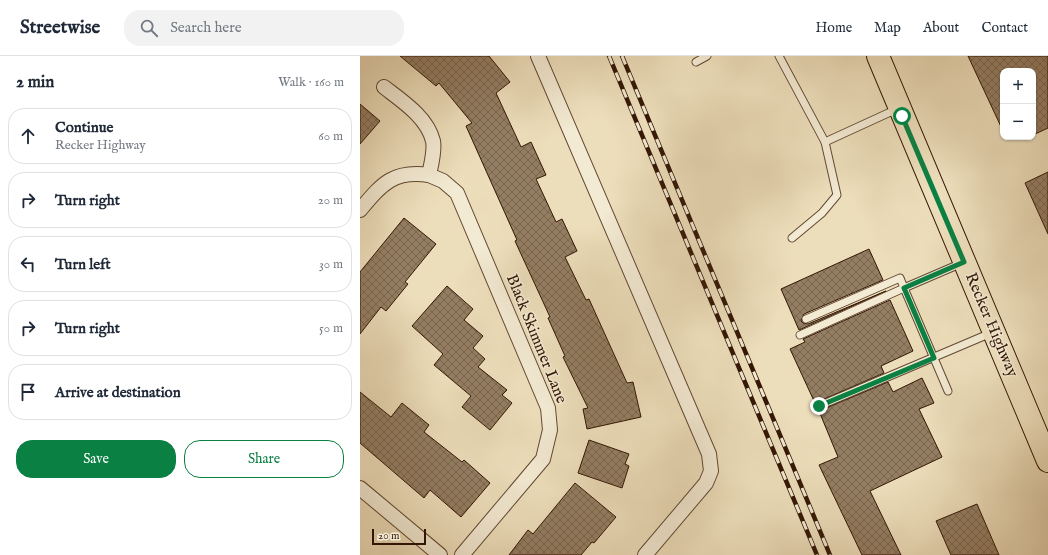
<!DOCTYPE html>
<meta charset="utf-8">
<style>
:root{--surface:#fff;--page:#f2f2f3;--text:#1f2937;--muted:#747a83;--line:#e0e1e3;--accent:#0b8043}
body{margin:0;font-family:"IM FELL English",serif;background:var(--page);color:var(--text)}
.controls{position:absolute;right:12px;top:12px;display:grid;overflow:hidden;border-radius:8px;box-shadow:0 1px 3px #0004}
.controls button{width:36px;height:36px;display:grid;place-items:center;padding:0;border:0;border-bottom:1px solid var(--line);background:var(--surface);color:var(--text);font:20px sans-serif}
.scale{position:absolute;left:12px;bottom:10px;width:54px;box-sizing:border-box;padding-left:4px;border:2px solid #331604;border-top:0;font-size:11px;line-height:14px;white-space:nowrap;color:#331604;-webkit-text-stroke:3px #f3ead3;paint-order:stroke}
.stop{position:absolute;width:12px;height:12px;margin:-9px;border:3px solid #0b8043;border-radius:50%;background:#fff}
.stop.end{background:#0b8043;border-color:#fff;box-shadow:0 1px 4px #0008}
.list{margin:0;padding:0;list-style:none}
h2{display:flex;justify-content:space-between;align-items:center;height:52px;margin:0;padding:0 16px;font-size:17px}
h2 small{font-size:13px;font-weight:400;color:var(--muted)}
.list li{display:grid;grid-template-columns:26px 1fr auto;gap:12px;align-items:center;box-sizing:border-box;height:56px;margin:0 8px 8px;padding:0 8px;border:1px solid var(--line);border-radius:16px}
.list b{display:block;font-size:15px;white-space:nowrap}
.list p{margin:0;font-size:13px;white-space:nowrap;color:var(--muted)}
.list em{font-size:13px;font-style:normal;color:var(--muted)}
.actions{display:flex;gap:8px;padding:12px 16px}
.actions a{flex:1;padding:9px 0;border:1px solid var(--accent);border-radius:16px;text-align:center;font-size:14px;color:var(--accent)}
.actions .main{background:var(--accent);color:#fff}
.icon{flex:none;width:22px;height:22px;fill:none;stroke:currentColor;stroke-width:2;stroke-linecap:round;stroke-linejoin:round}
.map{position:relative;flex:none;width:688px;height:499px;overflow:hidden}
header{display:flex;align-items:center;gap:24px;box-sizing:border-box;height:56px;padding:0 20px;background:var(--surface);border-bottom:1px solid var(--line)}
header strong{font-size:19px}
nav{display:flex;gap:22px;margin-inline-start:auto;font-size:14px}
.search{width:280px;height:36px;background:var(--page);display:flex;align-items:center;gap:10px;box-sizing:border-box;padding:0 14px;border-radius:16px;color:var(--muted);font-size:15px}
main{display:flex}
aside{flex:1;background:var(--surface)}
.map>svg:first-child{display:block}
</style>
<header>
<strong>Streetwise</strong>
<div class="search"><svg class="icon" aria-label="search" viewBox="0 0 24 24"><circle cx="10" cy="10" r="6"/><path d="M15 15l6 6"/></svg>Search here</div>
<nav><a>Home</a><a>Map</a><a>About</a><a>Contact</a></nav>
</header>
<main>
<aside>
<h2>2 min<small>Walk · 160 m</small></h2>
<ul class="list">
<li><svg class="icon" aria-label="ahead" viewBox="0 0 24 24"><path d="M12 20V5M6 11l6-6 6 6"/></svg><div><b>Continue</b><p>Recker Highway</p></div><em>60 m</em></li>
<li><svg class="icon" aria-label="right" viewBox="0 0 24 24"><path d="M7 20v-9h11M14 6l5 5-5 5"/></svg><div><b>Turn right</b></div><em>20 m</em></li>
<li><svg class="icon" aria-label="left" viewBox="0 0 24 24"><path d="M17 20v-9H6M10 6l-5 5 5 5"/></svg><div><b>Turn left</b></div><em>30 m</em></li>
<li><svg class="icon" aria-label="right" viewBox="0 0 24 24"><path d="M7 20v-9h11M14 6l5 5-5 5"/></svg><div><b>Turn right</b></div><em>50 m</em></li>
<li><svg class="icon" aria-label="arrive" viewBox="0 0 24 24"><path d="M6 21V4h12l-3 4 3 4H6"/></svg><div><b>Arrive at destination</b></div></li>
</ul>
<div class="actions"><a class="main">Save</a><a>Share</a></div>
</aside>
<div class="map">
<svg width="688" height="499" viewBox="0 0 688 499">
<defs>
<pattern id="building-cross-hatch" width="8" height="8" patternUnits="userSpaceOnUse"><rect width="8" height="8" fill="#947e63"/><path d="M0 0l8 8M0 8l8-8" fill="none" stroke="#79664f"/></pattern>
</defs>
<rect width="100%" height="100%" fill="#eddebb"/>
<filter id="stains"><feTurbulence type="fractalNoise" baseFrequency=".005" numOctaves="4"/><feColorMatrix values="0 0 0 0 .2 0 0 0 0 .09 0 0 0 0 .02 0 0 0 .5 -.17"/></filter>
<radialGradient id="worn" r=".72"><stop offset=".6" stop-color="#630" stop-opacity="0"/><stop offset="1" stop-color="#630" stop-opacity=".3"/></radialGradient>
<g fill="url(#building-cross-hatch)" stroke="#331604">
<path d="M 40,0 L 129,0 L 150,26 L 136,37 L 161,91 L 171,86 L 186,119 L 176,123 L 196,166 L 202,163 L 217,195 L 205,201 L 226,244 L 229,243 L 267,327 L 273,326 L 281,361 L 227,373 L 223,353 L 228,352 L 203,301 L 205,300 L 188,262 L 190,261 L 155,185 L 157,184 L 106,70 L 112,67 L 79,27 L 76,30 Z"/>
<path d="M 608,0 L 688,0 L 688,72 L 673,79 L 673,15 L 643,15 L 643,75 Z"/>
<path d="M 0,48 L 20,65 L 0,88 Z"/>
<path d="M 688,116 L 688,178 L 665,127 Z"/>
<path d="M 44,162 L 76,188 L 45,226 L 48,228 L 26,255 L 21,251 L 0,278 L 0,216 Z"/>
<path d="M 509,193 L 523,224 L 444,258 L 441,265 L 443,267 L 448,268 L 526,235 L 439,274 L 421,233 Z"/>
<path d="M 87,230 L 113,253 L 104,264 L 123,280 L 113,292 L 125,303 L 118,311 L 147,334 L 142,339 L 152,347 L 130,374 L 102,351 L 111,340 L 74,309 L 83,298 L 52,270 Z"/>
<path d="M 530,244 L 553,295 L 521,310 L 524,317 L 455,347 L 430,293 L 445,286 L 443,283 Z"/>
<path d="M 562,322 L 574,347 L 559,353 L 582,401 L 510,435 L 541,499 L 502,499 L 459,409 L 478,401 L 459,355 L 528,326 L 533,336 Z"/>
<path d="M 0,336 L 31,361 L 42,347 L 69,369 L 64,376 L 102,406 L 104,404 L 130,427 L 101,461 L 70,434 L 64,442 L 0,387 Z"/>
<path d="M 229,384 L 269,398 L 265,408 L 269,410 L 262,432 L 218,417 Z"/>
<path d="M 215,427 L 256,461 L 234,487 L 232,486 L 221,499 L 149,499 L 168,474 L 173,478 Z"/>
<path d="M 617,448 L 639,499 L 591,499 L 576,465 Z"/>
</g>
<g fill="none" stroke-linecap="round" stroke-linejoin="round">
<defs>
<g id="lane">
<path d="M 419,0 L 465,86"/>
<path d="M 336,6 L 347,0"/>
<path d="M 432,182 L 462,157 L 477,139 L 465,86 L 537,53"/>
<path d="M 440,279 L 544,232 L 540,222 L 446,263"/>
<path d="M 588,335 L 544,232 L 602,207"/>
<path d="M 459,350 L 631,277"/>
</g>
<g id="street">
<path d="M 178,0 L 349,398 L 351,415 L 346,427 L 285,499"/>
<path d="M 24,31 C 42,45 67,61 73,85 C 75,95 71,109 69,119 L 83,125 L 97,137 L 188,352 L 190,374 L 183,403 L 102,499"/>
<path d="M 0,154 C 22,128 33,114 69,119"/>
<path d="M 0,432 L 80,499"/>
</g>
<path id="primary" d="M 518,0 L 688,405"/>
</defs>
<use href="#lane" stroke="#624832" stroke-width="9"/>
<use href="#street" stroke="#624832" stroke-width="16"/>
<use href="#primary" stroke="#331604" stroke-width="24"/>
<use href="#lane" stroke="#f3ead3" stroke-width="7"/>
<use href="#street" stroke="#f3ead3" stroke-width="14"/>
<use href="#primary" stroke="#eddebb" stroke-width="22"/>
<defs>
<g id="rail">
<path d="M 249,0 L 457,499"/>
<path d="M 262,0 L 470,499"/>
</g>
</defs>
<use href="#rail" stroke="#331604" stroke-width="4.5"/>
<use href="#rail" stroke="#f3ead3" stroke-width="3" stroke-dasharray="9" stroke-linecap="butt"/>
</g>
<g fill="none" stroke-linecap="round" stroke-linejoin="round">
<path stroke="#0b8043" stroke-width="5" d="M 459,350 L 574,302 L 544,232 L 604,206 L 542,60"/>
</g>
<g text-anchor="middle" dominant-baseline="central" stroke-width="3" stroke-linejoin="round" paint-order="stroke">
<g font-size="16" fill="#331604" stroke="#f3ead3">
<text transform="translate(631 269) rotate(67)">Recker Highway</text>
<text transform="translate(176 283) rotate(68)">Black Skimmer Lane</text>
</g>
</g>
<rect width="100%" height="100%" filter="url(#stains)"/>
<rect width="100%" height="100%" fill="url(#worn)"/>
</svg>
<div class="controls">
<button>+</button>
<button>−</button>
</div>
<div class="scale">20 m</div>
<div class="stop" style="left:542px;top:60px"></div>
<div class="stop end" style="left:459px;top:350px"></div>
</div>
</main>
